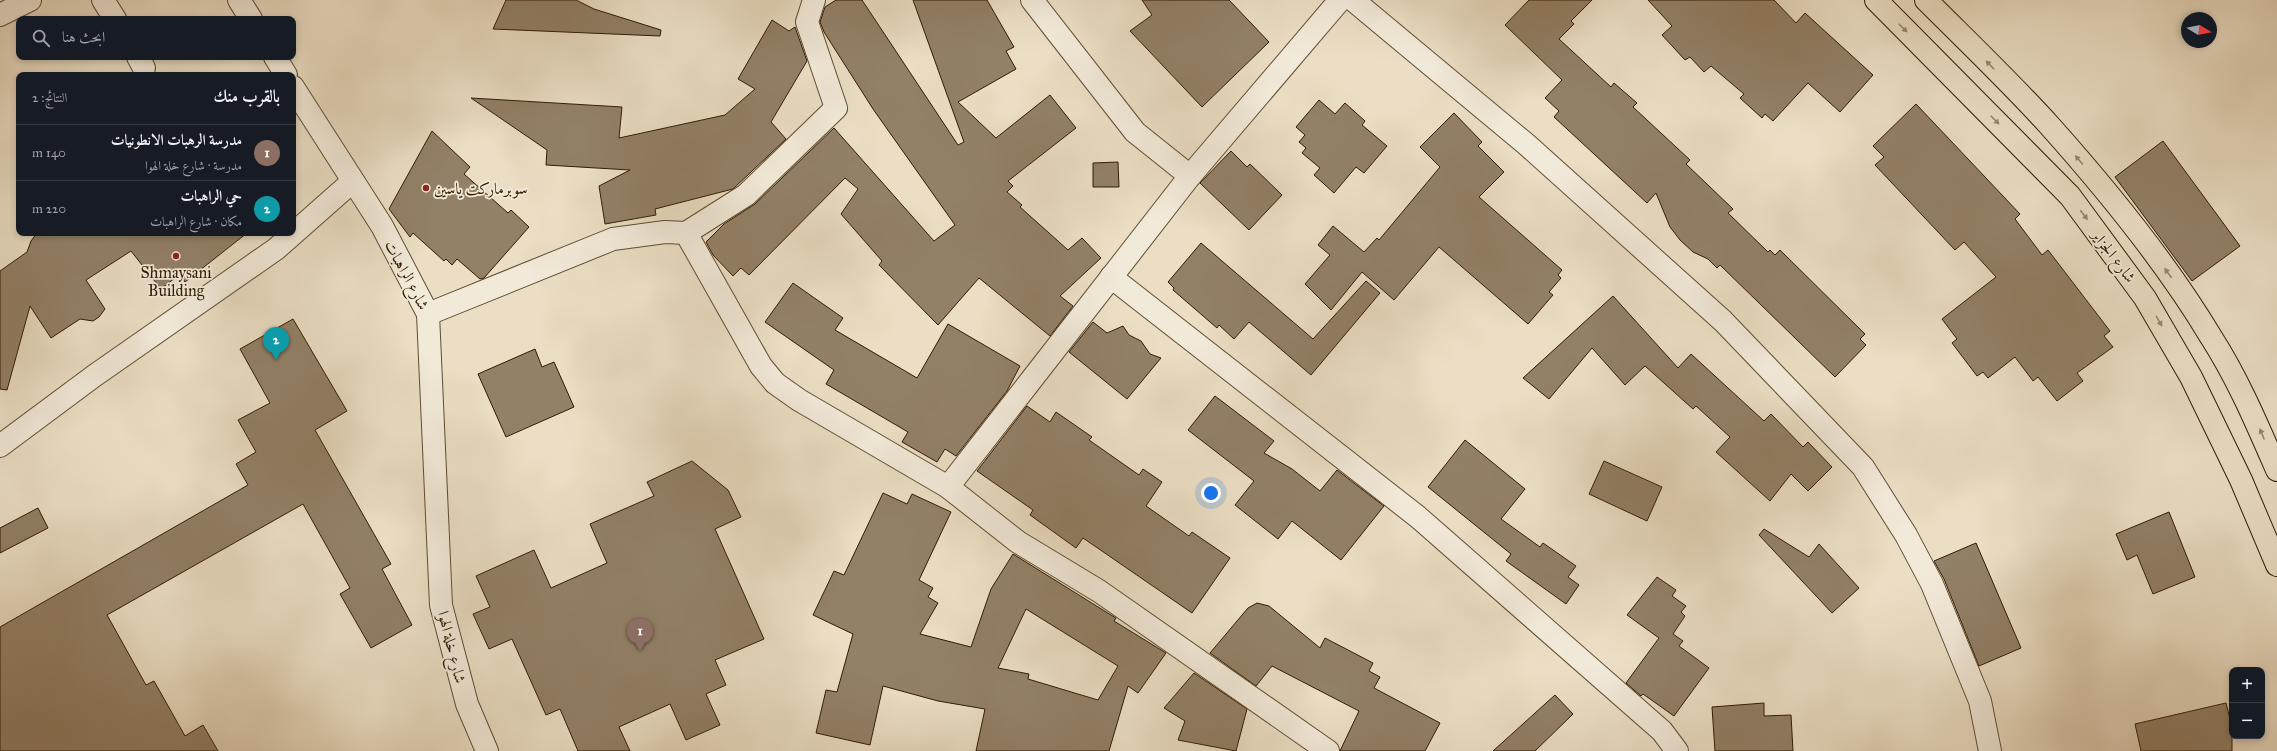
<!DOCTYPE html>
<html lang="ar">
<meta charset="utf-8">
<style>
:root{--surface:#171b24;--page:#242831;--text:#f1f3f6;--muted:#9ea1a6;--line:#363941;--accent:#b45309}
body{margin:0;font-family:"IM FELL Great Primer",Amiri,serif;background:var(--page);color:var(--text);direction:rtl}
.controls{position:absolute;right:12px;bottom:12px;display:grid;overflow:hidden;border-radius:8px;box-shadow:0 2px 6px #0003}
.controls button{width:36px;height:36px;display:grid;place-items:center;padding:0;border:0;border-bottom:1px solid var(--line);background:var(--surface);color:var(--text);font:20px sans-serif}
.compass{position:absolute;left:2181px;top:12px;width:36px;height:36px;border-radius:50%;background:var(--surface);box-shadow:0 2px 6px #0003;rotate:100deg}
.you{position:absolute;left:1211px;top:493px;width:14px;height:14px;margin:-10px;border:3px solid #fff;border-radius:50%;background:#1a73e8;box-shadow:0 0 0 6px #1a73e833}
.badge{display:grid;place-items:center;width:26px;height:26px;border-radius:50%;background:var(--accent);color:#fff;font-size:13px;font-weight:700}
.pin{position:absolute;translate:-50% -33px;filter:drop-shadow(0 1px 2px #0008)}
.pin::after{content:'';position:absolute;top:21px;width:14px;height:12px;background:inherit;clip-path:polygon(0 0,100% 0,50% 100%)}
.list{margin:0;padding:0;list-style:none}
h2{display:flex;justify-content:space-between;align-items:center;height:52px;margin:0;padding:0 16px;font-size:17px}
h2 small{font-size:13px;font-weight:400;color:var(--muted)}
.list li{display:grid;grid-template-columns:26px 1fr auto;gap:12px;align-items:center;box-sizing:border-box;height:56px;padding:0 16px;border-top:1px solid var(--line)}
.list b{display:block;font-size:15px;white-space:nowrap}
.list p{margin:0;font-size:13px;white-space:nowrap;color:var(--muted)}
.list em{font-size:13px;font-style:normal;color:var(--muted)}
.icon{flex:none;width:22px;height:22px;fill:none;stroke:currentColor;stroke-width:2;stroke-linecap:round;stroke-linejoin:round}
.map{position:relative;flex:none;width:2277px;height:751px;overflow:hidden;direction:ltr}
.search{position:absolute;background:var(--surface);box-shadow:0 2px 6px #0003;left:16px;top:16px;width:280px;height:44px;display:flex;align-items:center;gap:10px;box-sizing:border-box;padding:0 14px;border-radius:8px;color:var(--muted);font-size:15px}
.panel{position:absolute;background:var(--surface);box-shadow:0 2px 6px #0003;left:16px;top:72px;width:280px;height:164px;border-radius:8px;direction:rtl}
.map>svg:first-child{display:block}
</style>
<div class="map">
<svg width="2277" height="751" viewBox="0 0 2277 751">
<rect width="100%" height="100%" fill="#ebdec4"/>
<filter id="stains"><feTurbulence type="fractalNoise" baseFrequency=".005" numOctaves="4"/><feColorMatrix values="0 0 0 0 .2 0 0 0 0 .09 0 0 0 0 .02 0 0 0 .5 -.17"/></filter>
<radialGradient id="worn" r=".72"><stop offset=".6" stop-color="#630" stop-opacity="0"/><stop offset="1" stop-color="#630" stop-opacity=".3"/></radialGradient>
<g fill="#928067" stroke="#311b02" fill-rule="evenodd">
<path d="M 506,0 L 576,0 L 594,9 L 661,30 L 660,36 L 493,29 Z"/>
<path d="M 836,0 L 862,0 L 958,145 L 964,142 L 913,0 L 987,0 L 1014,47 L 1006,51 L 1016,69 L 958,102 L 996,138 L 1050,95 L 1076,128 L 1008,181 L 1013,186 L 1007,192 L 1022,205 L 1020,207 L 1068,250 L 1082,238 L 1101,258 L 1060,296 L 1073,306 L 1050,336 L 979,278 L 938,325 L 879,265 L 882,261 L 841,214 L 858,189 L 845,178 L 749,275 L 741,268 L 733,276 L 713,255 L 706,242 L 724,224 L 755,204 L 834,128 L 934,241 L 955,225 L 873,109 L 824,32 L 820,22 L 825,7 Z"/>
<path d="M 1142,0 L 1229,0 L 1269,42 L 1202,107 L 1130,31 L 1152,15 Z"/>
<path d="M 1529,0 L 1592,0 L 1571,21 L 1574,24 L 1559,39 L 1611,87 L 1614,83 L 1637,103 L 1633,107 L 1690,160 L 1686,164 L 1733,209 L 1728,213 L 1768,252 L 1770,250 L 1775,255 L 1780,250 L 1865,334 L 1860,339 L 1866,345 L 1835,377 L 1720,265 L 1717,268 L 1708,259 L 1693,252 L 1680,240 L 1670,227 L 1656,193 L 1647,203 L 1554,117 L 1559,111 L 1545,98 L 1562,80 L 1505,25 Z"/>
<path d="M 1648,0 L 1774,0 L 1796,23 L 1805,13 L 1873,75 L 1840,112 L 1808,83 L 1773,121 L 1765,114 L 1762,118 L 1740,98 L 1744,94 L 1711,66 L 1704,72 L 1690,57 L 1685,60 L 1662,35 L 1672,26 Z"/>
<path d="M 772,20 L 789,31 L 795,27 L 807,61 L 771,122 L 786,139 L 733,189 L 655,209 L 656,215 L 605,224 L 599,186 L 630,170 L 546,165 L 547,150 L 471,98 L 622,107 L 619,138 L 725,115 L 755,89 L 738,79 Z"/>
<path d="M 1319,100 L 1335,114 L 1345,103 L 1365,121 L 1362,125 L 1387,146 L 1364,173 L 1356,167 L 1334,193 L 1314,175 L 1320,168 L 1302,153 L 1306,148 L 1299,142 L 1305,135 L 1296,127 Z"/>
<path d="M 1916,104 L 2020,214 L 2015,219 L 2042,255 L 2048,250 L 2110,331 L 2104,336 L 2113,347 L 2077,373 L 2083,381 L 2057,401 L 2038,377 L 2033,381 L 2015,357 L 1988,378 L 1983,372 L 1977,376 L 1952,343 L 1957,339 L 1942,319 L 1996,277 L 1964,242 L 1955,250 L 1875,165 L 1884,157 L 1873,146 Z"/>
<path d="M 1454,113 L 1482,142 L 1478,146 L 1504,172 L 1479,197 L 1562,270 L 1558,275 L 1561,278 L 1549,292 L 1553,295 L 1528,324 L 1439,247 L 1394,300 L 1362,272 L 1331,310 L 1305,284 L 1330,255 L 1318,245 L 1333,226 L 1364,252 L 1377,238 L 1379,240 L 1440,167 L 1420,147 Z"/>
<path d="M 432,131 L 470,167 L 464,174 L 508,213 L 511,210 L 529,227 L 484,278 L 480,279 L 457,259 L 452,265 L 446,259 L 444,261 L 413,233 L 410,237 L 389,209 Z"/>
<path d="M 2163,141 L 2240,246 L 2192,281 L 2115,177 Z"/>
<path d="M 1231,151 L 1247,167 L 1250,164 L 1282,195 L 1249,230 L 1200,183 Z"/>
<path d="M 1118,162 L 1119,187 L 1093,187 L 1093,163 Z"/>
<path d="M 37,233 L 247,233 L 185,282 L 180,274 L 161,289 L 131,251 L 86,280 L 105,309 L 99,317 L 93,321 L 80,319 L 51,338 L 30,306 L 7,390 L 0,389 L 0,271 L 27,252 L 31,241 Z"/>
<path d="M 1201,243 L 1313,339 L 1366,281 L 1380,293 L 1311,375 L 1249,322 L 1234,339 L 1219,325 L 1217,328 L 1173,290 L 1174,288 L 1168,282 Z"/>
<path d="M 793,283 L 843,318 L 835,330 L 917,378 L 948,324 L 1020,366 L 1007,391 L 956,456 L 945,449 L 937,462 L 902,442 L 908,432 L 826,384 L 834,370 L 765,322 Z"/>
<path d="M 1613,296 L 1678,368 L 1691,354 L 1764,421 L 1771,414 L 1803,447 L 1808,442 L 1832,467 L 1808,491 L 1791,474 L 1770,501 L 1716,452 L 1730,437 L 1696,406 L 1693,409 L 1645,366 L 1625,385 L 1592,348 L 1549,399 L 1523,378 Z"/>
<path d="M 293,319 L 347,411 L 315,430 L 391,564 L 382,569 L 412,625 L 371,648 L 340,594 L 350,588 L 303,504 L 107,615 L 146,685 L 154,681 L 185,736 L 203,725 L 218,751 L 0,751 L 0,627 L 248,485 L 236,464 L 256,452 L 238,420 L 270,403 L 240,349 Z"/>
<path d="M 1093,322 L 1107,333 L 1123,326 L 1129,335 L 1141,341 L 1150,354 L 1161,358 L 1127,399 L 1069,352 Z"/>
<path d="M 535,349 L 542,367 L 554,362 L 574,407 L 506,437 L 478,374 Z"/>
<path d="M 1215,396 L 1274,441 L 1264,453 L 1292,469 L 1320,491 L 1337,470 L 1384,506 L 1341,560 L 1292,521 L 1278,539 L 1235,505 L 1254,481 L 1188,430 Z"/>
<path d="M 1027,406 L 1050,422 L 1056,412 L 1092,437 L 1089,440 L 1139,475 L 1143,469 L 1162,482 L 1146,506 L 1189,536 L 1192,532 L 1230,558 L 1192,613 L 1083,538 L 1076,548 L 1030,515 L 1033,510 L 977,471 Z"/>
<path d="M 1465,440 L 1525,489 L 1501,519 L 1540,547 L 1543,543 L 1576,566 L 1568,577 L 1579,585 L 1566,604 L 1506,561 L 1511,554 L 1428,487 Z"/>
<path d="M 692,461 L 728,490 L 741,517 L 715,529 L 764,639 L 715,660 L 726,685 L 706,694 L 720,725 L 686,740 L 670,704 L 619,727 L 630,751 L 578,751 L 560,709 L 546,715 L 512,639 L 489,649 L 473,614 L 490,607 L 476,576 L 534,550 L 551,588 L 607,563 L 590,524 L 654,496 L 647,482 Z"/>
<path d="M 1604,461 L 1662,487 L 1647,521 L 1589,494 Z"/>
<path d="M 883,493 L 907,504 L 912,494 L 951,512 L 919,580 L 933,588 L 928,597 L 938,603 L 920,634 L 971,647 L 991,589 L 1013,554 L 1111,615 L 1116,618 L 1114,621 L 1166,653 L 1138,693 L 1128,686 L 1109,751 L 976,751 L 985,709 L 938,701 L 883,686 L 870,745 L 816,733 L 826,690 L 837,692 L 853,634 L 813,615 L 834,571 L 844,575 ZM 1026,609 L 1118,666 L 1098,700 L 1028,679 L 1029,674 L 998,668 Z"/>
<path d="M 38,508 L 48,528 L 0,553 L 0,528 Z"/>
<path d="M 2169,512 L 2195,577 L 2153,594 L 2137,555 L 2127,560 L 2116,534 Z"/>
<path d="M 1764,529 L 1809,557 L 1819,544 L 1859,588 L 1832,613 L 1759,535 Z"/>
<path d="M 1976,543 L 2021,648 L 1979,666 L 1944,579 L 1934,561 Z"/>
<path d="M 1657,577 L 1676,590 L 1672,596 L 1686,606 L 1681,612 L 1685,616 L 1673,634 L 1683,641 L 1679,646 L 1709,668 L 1674,716 L 1643,694 L 1641,696 L 1626,683 L 1659,638 L 1627,615 Z"/>
<path d="M 1257,603 L 1269,606 L 1320,648 L 1325,638 L 1373,663 L 1369,671 L 1380,677 L 1374,688 L 1440,723 L 1425,751 L 1340,751 L 1359,711 L 1272,666 L 1256,686 L 1210,653 L 1248,608 Z"/>
<path d="M 1194,673 L 1247,709 L 1236,751 L 1178,740 L 1185,721 L 1164,708 Z"/>
<path d="M 1555,695 L 1573,714 L 1535,751 L 1493,751 Z"/>
<path d="M 1764,703 L 1764,716 L 1791,715 L 1793,751 L 1715,751 L 1712,707 Z"/>
<path d="M 2226,703 L 2232,727 L 2232,751 L 2141,751 L 2135,724 Z"/>
</g>
<g fill="none" stroke-linecap="round" stroke-linejoin="round">
<defs>
<g id="street">
<path d="M 103,0 L 115,19"/>
<path d="M 239,0 L 251,19"/>
<path d="M 1032,0 L 1135,132 L 1190,176"/>
<path d="M 1353,0 L 1526,144 L 1723,321 L 1863,467 L 1906,535 L 1932,584 L 1980,701 L 1990,751"/>
<path d="M 0,15 L 30,0"/>
<path d="M 138,57 L 144,68"/>
<path d="M 275,57 L 286,75"/>
<path d="M 293,87 L 382,226 L 428,314 L 441,605 L 467,704 L 487,751"/>
<path d="M 686,233 L 746,195 L 836,108 L 807,22 L 814,0"/>
<path d="M 1111,277 L 1418,517 L 1662,731 L 1677,751"/>
<path d="M 428,314 L 613,239 L 665,232 L 686,233 L 761,366 L 775,383 L 799,400 L 948,487 L 1018,542 L 1099,591 L 1328,751"/>
<path d="M 0,446 L 94,376 L 276,249 L 353,181"/>
<path d="M 948,487 L 1190,176 L 1340,0"/>
</g>
<g id="primary">
<path d="M 1876,0 L 2070,196 L 2145,298 L 2191,377 L 2241,480 L 2277,565"/>
<path d="M 1926,0 C 1967,41 2010,82 2049,125 C 2108,191 2166,262 2211,337 C 2238,379 2257,424 2277,470"/>
</g>
</defs>
<use href="#street" stroke="#604c32" stroke-width="24"/>
<use href="#primary" stroke="#311b02" stroke-width="24"/>
<use href="#street" stroke="#f2ead9" stroke-width="22"/>
<use href="#primary" stroke="#ebdec4" stroke-width="22"/>
</g>
<defs><path id="oneway-solid" d="M-6-.8H1V-3.2L6.5 0L1 3.2V.8H-6Z"/></defs>
<g fill="#97866d">
<use href="#oneway-solid" transform="translate(1903 28) rotate(45)"/>
<use href="#oneway-solid" transform="translate(1990 65) rotate(-134)"/>
<use href="#oneway-solid" transform="translate(1995 120) rotate(45)"/>
<use href="#oneway-solid" transform="translate(2079 160) rotate(-130)"/>
<use href="#oneway-solid" transform="translate(2084 215) rotate(53)"/>
<use href="#oneway-solid" transform="translate(2168 273) rotate(-127)"/>
<use href="#oneway-solid" transform="translate(2159 321) rotate(60)"/>
<use href="#oneway-solid" transform="translate(2262 434) rotate(-113)"/>
</g>
<g fill="#8f2418" stroke="#f2ead9" stroke-width="1.5">
<circle cx="426" cy="188" r="4"/>
<circle cx="176" cy="256" r="4"/>
</g>
<g text-anchor="middle" dominant-baseline="central" stroke-width="3.5" stroke-linejoin="round" paint-order="stroke">
<g font-size="16" fill="#311b02" stroke="#f2ead9" text-anchor="start">
<text x="434" y="188">سوبرماركت ياسين</text>
<text x="176" y="272" text-anchor="middle">Shmaysani<tspan x="176" dy="18">Building</tspan></text>
</g>
<g font-size="16" fill="#311b02" stroke="#f2ead9">
<text transform="translate(2114 256) rotate(53)">شارع الجزاير</text>
<text transform="translate(407 275) rotate(62)">شارع الراهبات</text>
<text transform="translate(452 647) rotate(76)">شارع خلة الهوا</text>
</g>
</g>
<rect width="100%" height="100%" filter="url(#stains)"/>
<rect width="100%" height="100%" fill="url(#worn)"/>
</svg>
<div class="controls">
<button>+</button>
<button>−</button>
</div>
<svg class="compass" viewBox="-18 -18 36 36"><path d="M0-13l5 13h-10z" fill="#e53935"/><path d="M0 13l5-13h-10z" fill="#9ea1a6"/></svg>
<div class="you"></div>
<div class="pin badge" style="left:640px;top:651px;background:#8d6e63">1</div>
<div class="pin badge" style="left:276px;top:360px;background:#0f9aa8">2</div>
<div class="search"><svg class="icon" aria-label="search" viewBox="0 0 24 24"><circle cx="10" cy="10" r="6"/><path d="M15 15l6 6"/></svg>ابحث هنا</div>
<section class="panel">
<h2>بالقرب منك<small>النتائج: 2</small></h2>
<ul class="list">
<li><span class="badge" style="background:#8d6e63">1</span><div><b>مدرسة الرهبات الانطونيات</b><p>مدرسة · شارع خلة الهوا</p></div><em>140 m</em></li>
<li><span class="badge" style="background:#0f9aa8">2</span><div><b>حي الراهبات</b><p>مكان · شارع الراهبات</p></div><em>220 m</em></li>
</ul>
</section>
</div>
